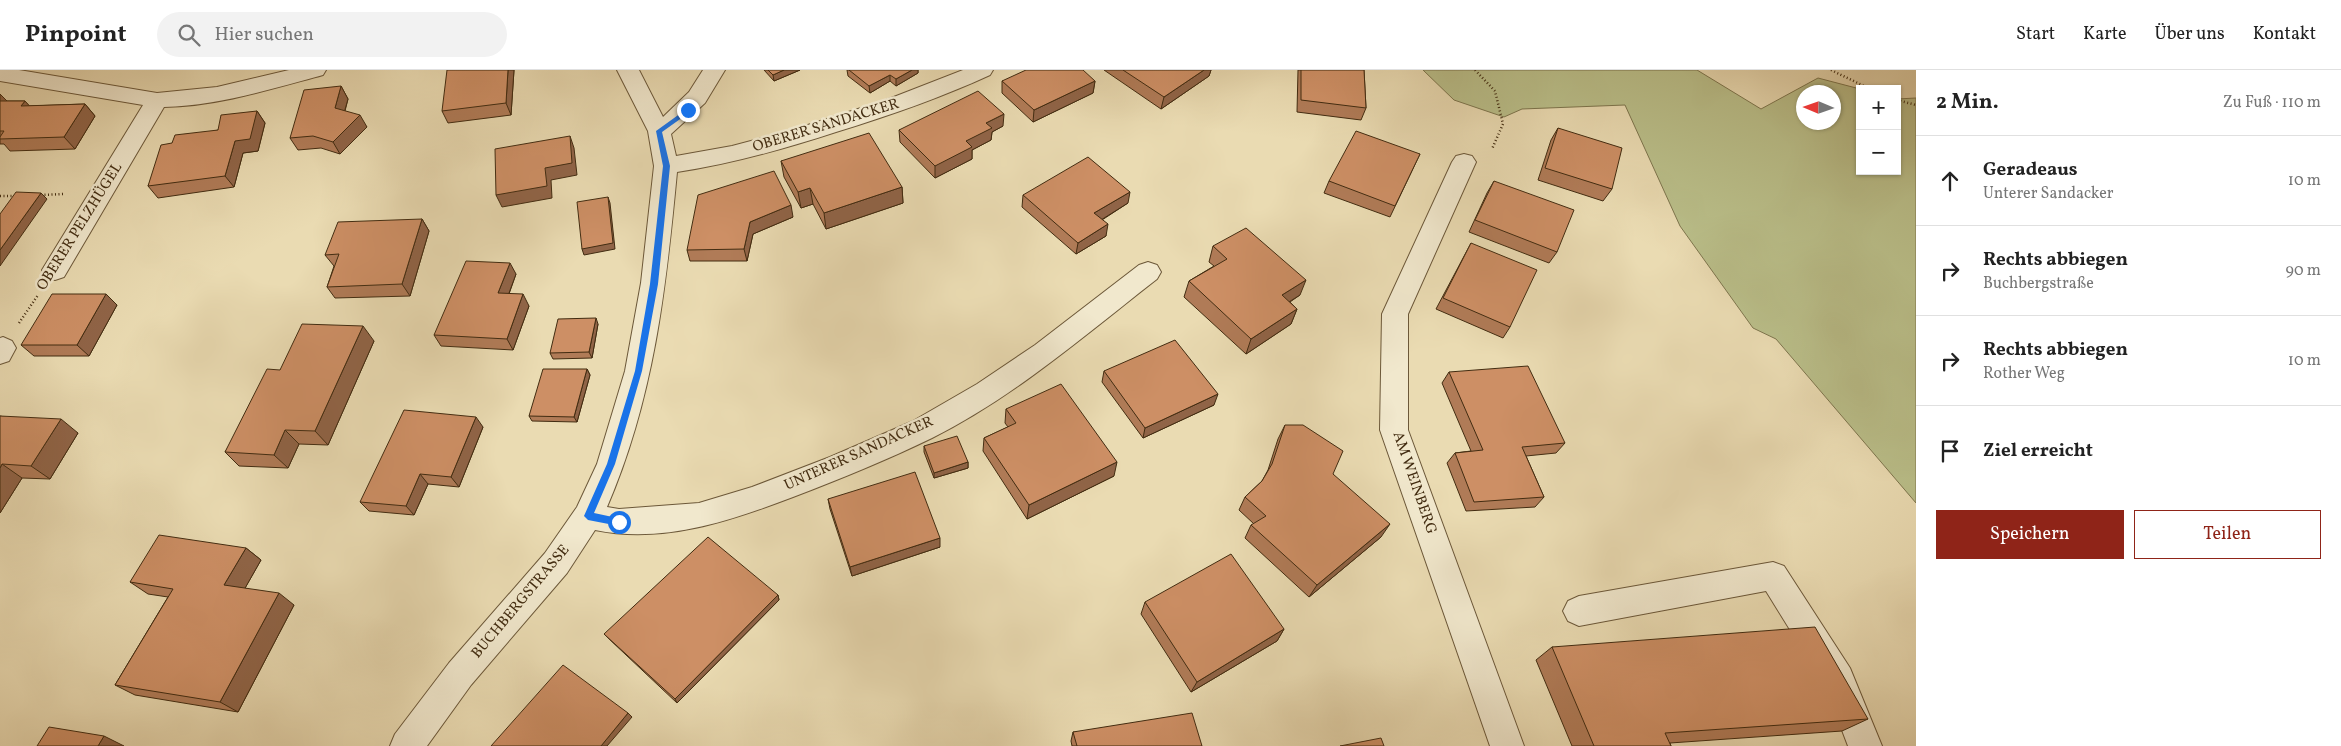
<!DOCTYPE html>
<html lang="de">
<meta charset="utf-8">
<style>
:root{--surface:#fff;--page:#f2f2f2;--text:#222;--muted:#767676;--line:#e0e0e0;--accent:#8f2418}
body{margin:0;font-family:Vollkorn,serif;background:var(--page);color:var(--text)}
.controls{position:absolute;right:15px;top:15px;display:grid;overflow:hidden;border-radius:0px;box-shadow:0 1px 4px #0004}
.controls button{width:45px;height:45px;display:grid;place-items:center;padding:0;border:0;border-bottom:1px solid var(--line);background:var(--surface);color:var(--text);font:25px sans-serif}
.compass{position:absolute;left:1796px;top:15px;width:45px;height:45px;border-radius:50%;background:var(--surface);box-shadow:0 1px 4px #0004;rotate:272deg}
.stop{position:absolute;width:15px;height:15px;margin:-11px;border:4px solid #1a73e8;border-radius:50%;background:#fff}
.stop.end{background:#1a73e8;border-color:#fff;box-shadow:0 1px 5px #0008}
.list{margin:0;padding:0;list-style:none}
h2{display:flex;justify-content:space-between;align-items:center;height:65px;margin:0;padding:0 20px;font-size:21px}
h2 small{font-size:16px;font-weight:400;color:var(--muted)}
.list li{display:grid;grid-template-columns:32px 1fr auto;gap:15px;align-items:center;box-sizing:border-box;height:90px;padding:0 20px;border-top:1px solid var(--line)}
.list b{display:block;font-size:19px;white-space:nowrap}
.list p{margin:0;font-size:16px;white-space:nowrap;color:var(--muted)}
.list em{font-size:16px;font-style:normal;color:var(--muted)}
.actions{display:flex;gap:10px;padding:15px 20px}
.actions a{flex:1;padding:11px 0;border:1px solid var(--accent);border-radius:0px;text-align:center;font-size:18px;color:var(--accent)}
.actions .main{background:var(--accent);color:#fff}
.icon{flex:none;width:28px;height:28px;fill:none;stroke:currentColor;stroke-width:2;stroke-linecap:round;stroke-linejoin:round}
.map{position:relative;flex:none;width:1916px;height:676px;overflow:hidden}
header{display:flex;align-items:center;gap:30px;box-sizing:border-box;height:70px;padding:0 25px;background:var(--surface);border-bottom:1px solid var(--line)}
header strong{font-size:24px}
nav{display:flex;gap:28px;margin-inline-start:auto;font-size:18px}
.search{width:350px;height:45px;background:var(--page);display:flex;align-items:center;gap:12px;box-sizing:border-box;padding:0 18px;border-radius:28px;color:var(--muted);font-size:19px}
main{display:flex}
aside{flex:1;background:var(--surface)}
.map>svg:first-child{display:block}
</style>
<header>
<strong>Pinpoint</strong>
<div class="search"><svg class="icon" aria-label="search" viewBox="0 0 24 24"><circle cx="10" cy="10" r="6"/><path d="M15 15l6 6"/></svg>Hier suchen</div>
<nav><a>Start</a><a>Karte</a><a>Über uns</a><a>Kontakt</a></nav>
</header>
<main>
<div class="map">
<svg width="1916" height="676" viewBox="0 0 1916 676">
<rect width="100%" height="100%" fill="#eadbb2"/>
<filter id="stains"><feTurbulence type="fractalNoise" baseFrequency=".004" numOctaves="4"/><feColorMatrix values="0 0 0 0 .2 0 0 0 0 .09 0 0 0 0 .02 0 0 0 .5 -.17"/></filter>
<radialGradient id="worn" r=".72"><stop offset=".6" stop-color="#630" stop-opacity="0"/><stop offset="1" stop-color="#630" stop-opacity=".3"/></radialGradient>
<path fill="#babf8a" stroke="#7e764e" fill-rule="evenodd" d="M 1423,0 L 1697,0 L 1761,39 L 1818,8 L 1860,19 L 1860,101 L 1897,101 L 1897,29 L 1916,28 L 1916,433 L 1776,269 L 1753,258 L 1680,156 L 1625,35 L 1522,39 L 1504,47 L 1454,30 ZM 1804,22 L 1834,22 L 1834,52 L 1804,52 Z"/>
<g fill="none" stroke-linecap="round" stroke-linejoin="round">
<defs>
<g id="minor">
<path d="M 0,0 L 19,0 L 157,23 L 217,17 L 289,0 L 326,0 L 323,5 C 271,19 218,36 164,37 L 64,207 L 55,210 L 46,207 L 42,200 L 143,35 L 0,11 Z"/>
<path d="M 617,0 L 639,0 L 663,47 L 689,22 L 703,0 L 725,0 L 705,33 L 671,64 L 676,86 L 732,76 L 789,61 L 886,30 L 963,0 L 993,0 L 990,5 C 940,28 888,46 836,62 C 784,79 731,94 677,102 C 666,219 654,328 607,437 L 619,439 L 699,433 L 752,417 L 830,387 L 913,351 L 977,314 L 1035,275 L 1139,195 L 1148,192 L 1157,195 L 1161,202 L 1157,209 C 1085,265 1014,327 932,368 C 887,390 840,409 793,427 C 730,451 663,474 595,460 L 567,503 L 471,615 L 427,676 L 390,676 L 395,664 L 449,593 L 545,483 L 577,437 L 597,394 L 625,301 L 641,213 L 654,96 L 648,61 Z"/>
<path d="M 1464,84 L 1472,86 L 1476,92 L 1408,244 L 1408,360 L 1524,676 L 1490,676 L 1380,360 L 1382,244 L 1452,92 L 1456,86 Z"/>
<path d="M 3,267 L 12,271 L 16,278 L 9,291 L 0,294 L 0,268 Z"/>
<path d="M 1773,492 L 1784,496 L 1850,598 L 1882,676 L 1848,676 L 1826,618 L 1766,521 L 1579,556 L 1568,551 L 1563,541 L 1568,531 L 1579,526 Z"/>
</g>
</defs>
<use href="#minor" stroke="#6c5839" stroke-width="2"/>
<g stroke="#422c11" stroke-width="2.5" stroke-dasharray="1 2.5" stroke-linecap="butt">
<path d="M 1475,0 L 1495,21 L 1503,54 L 1492,79"/>
<path d="M 1831,0 L 1870,19"/>
<path d="M 1897,30 L 1916,35"/>
<path d="M 41,125 L 64,124"/>
<path d="M 0,126 L 17,126"/>
<path d="M 19,253 L 38,225"/>
</g>
<use href="#minor" fill="#f1e8cd" fill-rule="evenodd"/>
</g>
<g fill="#b07b57" stroke="#422c11">
<path d="M 514,0 L 511,45 L 448,53 L 442,41 Z"/>
<path d="M 764,0 L 800,0 L 774,11 Z"/>
<path d="M 847,0 L 918,0 L 918,3 L 896,16 L 890,11 L 870,23 L 848,6 Z"/>
<path d="M 1104,0 L 1211,0 L 1209,6 L 1161,39 Z"/>
<path d="M 1298,0 L 1364,0 L 1366,38 L 1361,50 L 1297,42 Z"/>
<path d="M 1002,11 L 1095,11 L 1093,23 L 1033,52 L 1002,23 Z"/>
<path d="M 341,16 L 348,29 L 345,41 L 367,57 L 340,84 L 321,78 L 298,80 L 290,68 Z"/>
<path d="M 0,24 L 7,31 L 25,31 L 29,36 L 85,34 L 95,46 L 75,79 L 10,81 L 4,74 L 0,74 Z"/>
<path d="M 257,41 L 265,53 L 258,81 L 243,83 L 234,117 L 158,128 L 148,116 L 172,73 L 218,60 Z"/>
<path d="M 1003,56 L 992,62 L 991,70 L 972,80 L 972,89 L 935,108 L 900,72 L 899,60 Z"/>
<path d="M 1558,58 L 1612,119 L 1603,131 L 1538,110 L 1551,70 Z"/>
<path d="M 1420,84 L 1390,147 L 1324,123 L 1329,111 Z"/>
<path d="M 781,91 L 902,117 L 903,133 L 826,159 L 813,134 L 801,138 L 784,107 Z"/>
<path d="M 1494,111 L 1557,182 L 1549,193 L 1469,162 L 1487,123 Z"/>
<path d="M 1023,125 L 1128,133 L 1102,150 L 1106,166 L 1076,184 L 1022,137 Z"/>
<path d="M 793,147 L 753,164 L 747,191 L 690,191 L 687,180 Z"/>
<path d="M 422,149 L 429,161 L 410,226 L 335,228 L 327,217 L 334,196 L 325,185 Z"/>
<path d="M 1471,173 L 1510,257 L 1503,268 L 1436,239 Z"/>
<path d="M 1213,176 L 1300,225 L 1290,232 L 1297,239 L 1291,254 L 1246,284 L 1184,227 L 1189,211 L 1214,196 L 1209,192 Z"/>
<path d="M 516,204 L 509,224 L 529,236 L 513,280 L 441,276 L 434,265 Z"/>
<path d="M 117,235 L 89,286 L 34,286 L 21,275 Z"/>
<path d="M 598,254 L 592,288 L 553,289 L 550,283 Z"/>
<path d="M 374,271 L 328,375 L 299,374 L 288,398 L 239,396 L 225,382 L 280,300 Z"/>
<path d="M 587,299 L 590,305 L 577,352 L 532,351 L 529,346 Z"/>
<path d="M 1104,301 L 1214,335 L 1143,368 L 1102,312 Z"/>
<path d="M 1449,302 L 1565,373 L 1556,383 L 1526,386 L 1544,427 L 1535,437 L 1466,441 L 1447,393 L 1455,383 L 1471,381 L 1442,313 Z"/>
<path d="M 1006,339 L 1114,406 L 1027,449 L 983,381 L 984,368 L 1008,357 L 1005,353 Z"/>
<path d="M 0,346 L 78,363 L 50,409 L 22,408 L 0,443 Z"/>
<path d="M 1285,355 L 1333,404 L 1381,467 L 1309,527 L 1245,468 L 1251,455 L 1254,454 L 1239,440 L 1245,427 L 1262,411 L 1268,400 L 1278,369 Z"/>
<path d="M 483,357 L 459,417 L 428,414 L 414,445 L 369,441 L 360,432 Z"/>
<path d="M 924,376 L 968,392 L 968,398 L 934,408 L 924,382 Z"/>
<path d="M 828,429 L 940,477 L 852,506 L 830,439 Z"/>
<path d="M 246,478 L 261,490 L 245,518 L 294,535 L 238,642 L 135,625 L 115,615 L 168,527 L 148,524 L 130,512 Z"/>
<path d="M 778,525 L 779,530 L 677,633 L 608,568 L 604,564 Z"/>
<path d="M 1145,532 L 1284,559 L 1277,571 L 1191,622 L 1141,544 Z"/>
<path d="M 1552,577 L 1868,649 L 1842,661 L 1670,673 L 1671,676 L 1572,676 L 1536,590 Z"/>
<path d="M 1073,662 L 1202,676 L 1072,676 L 1071,671 Z"/>
</g>
<g fill="#906447" stroke="#422c11">
<path d="M 508,0 L 514,0 L 511,45 L 506,33 Z"/>
<path d="M 784,0 L 800,0 L 774,11 L 773,5 Z"/>
<path d="M 912,0 L 918,0 L 918,3 L 896,16 L 896,9 Z"/>
<path d="M 1204,0 L 1211,0 L 1209,6 L 1161,39 L 1164,27 Z"/>
<path d="M 890,5 L 890,11 L 870,23 L 869,16 Z"/>
<path d="M 1095,11 L 1093,23 L 1033,52 L 1034,40 Z"/>
<path d="M 341,16 L 348,29 L 342,50 L 335,38 Z"/>
<path d="M 0,24 L 10,34 L 0,40 Z"/>
<path d="M 25,31 L 36,43 L 21,36 Z"/>
<path d="M 85,34 L 95,46 L 75,79 L 64,67 Z"/>
<path d="M 257,41 L 265,53 L 258,81 L 243,83 L 234,117 L 225,106 L 235,71 Z"/>
<path d="M 1004,44 L 1003,56 L 992,62 L 991,70 L 972,80 L 972,89 L 935,108 L 935,96 L 966,71 L 986,53 Z"/>
<path d="M 360,45 L 367,57 L 340,84 L 333,72 Z"/>
<path d="M 570,66 L 574,78 L 577,105 L 551,110 L 552,128 L 502,137 L 496,125 L 545,98 Z"/>
<path d="M 902,117 L 903,133 L 826,159 L 824,143 Z"/>
<path d="M 810,118 L 813,134 L 801,138 L 798,122 Z"/>
<path d="M 1130,122 L 1128,133 L 1093,155 L 1094,143 Z"/>
<path d="M 41,123 L 47,129 L 0,196 L 0,180 Z"/>
<path d="M 608,127 L 610,133 L 615,179 L 584,185 L 582,179 Z"/>
<path d="M 791,135 L 793,147 L 753,164 L 747,191 L 744,179 L 750,152 Z"/>
<path d="M 422,149 L 429,161 L 410,226 L 402,214 Z"/>
<path d="M 1108,154 L 1106,166 L 1076,184 L 1078,173 Z"/>
<path d="M 510,193 L 516,204 L 505,234 L 498,223 Z"/>
<path d="M 1306,210 L 1300,225 L 1276,240 L 1282,225 Z"/>
<path d="M 106,224 L 117,235 L 89,286 L 77,275 Z"/>
<path d="M 523,224 L 529,236 L 513,280 L 507,269 Z"/>
<path d="M 1297,239 L 1291,254 L 1246,284 L 1251,269 Z"/>
<path d="M 596,248 L 598,254 L 592,288 L 589,282 Z"/>
<path d="M 363,256 L 374,271 L 328,375 L 315,361 Z"/>
<path d="M 587,299 L 590,305 L 577,352 L 574,347 Z"/>
<path d="M 1218,324 L 1214,335 L 1143,368 L 1145,358 Z"/>
<path d="M 476,347 L 483,357 L 459,417 L 451,407 Z"/>
<path d="M 61,349 L 78,363 L 50,409 L 31,396 Z"/>
<path d="M 285,360 L 299,374 L 288,398 L 274,385 Z"/>
<path d="M 968,392 L 968,398 L 934,408 L 934,403 Z"/>
<path d="M 1117,392 L 1114,406 L 1027,449 L 1029,435 Z"/>
<path d="M 2,394 L 22,408 L 0,443 L 0,398 Z"/>
<path d="M 420,404 L 428,414 L 414,445 L 406,436 Z"/>
<path d="M 1390,454 L 1381,467 L 1309,527 L 1317,515 Z"/>
<path d="M 940,468 L 940,477 L 852,506 L 850,497 Z"/>
<path d="M 246,478 L 261,490 L 240,527 L 224,515 Z"/>
<path d="M 279,523 L 294,535 L 238,642 L 220,632 Z"/>
<path d="M 778,525 L 779,530 L 677,633 L 675,629 Z"/>
<path d="M 1284,559 L 1277,571 L 1191,622 L 1197,612 Z"/>
<path d="M 628,643 L 632,647 L 607,676 L 601,676 Z"/>
<path d="M 104,666 L 124,676 L 98,676 Z"/>
</g>
<g fill="#cd8f65" stroke="#422c11">
<path d="M 447,0 L 508,0 L 506,33 L 442,41 Z"/>
<path d="M 768,0 L 784,0 L 773,5 Z"/>
<path d="M 849,0 L 912,0 L 896,9 L 890,5 L 869,16 Z"/>
<path d="M 1026,0 L 1083,0 L 1095,11 L 1034,40 L 1002,11 Z"/>
<path d="M 1123,0 L 1204,0 L 1164,27 Z"/>
<path d="M 1301,0 L 1364,0 L 1366,38 L 1301,30 Z"/>
<path d="M 341,16 L 335,38 L 360,45 L 333,72 L 313,66 L 290,68 L 304,20 Z"/>
<path d="M 978,21 L 1004,44 L 986,53 L 992,58 L 966,71 L 972,77 L 935,96 L 899,60 Z"/>
<path d="M 0,31 L 25,31 L 21,36 L 85,34 L 64,67 L 0,69 L 0,67 L 4,61 L 0,61 Z"/>
<path d="M 257,41 L 250,69 L 235,71 L 225,106 L 148,116 L 161,75 L 172,73 L 175,65 L 218,60 L 221,45 Z"/>
<path d="M 1558,58 L 1622,78 L 1612,119 L 1545,98 Z"/>
<path d="M 1356,61 L 1420,84 L 1395,136 L 1329,111 Z"/>
<path d="M 869,63 L 902,117 L 824,143 L 810,118 L 798,122 L 781,91 Z"/>
<path d="M 570,66 L 572,93 L 545,98 L 547,116 L 496,125 L 495,79 Z"/>
<path d="M 1088,87 L 1130,122 L 1094,143 L 1108,154 L 1078,173 L 1023,125 Z"/>
<path d="M 774,101 L 791,135 L 750,152 L 744,179 L 687,180 L 698,125 Z"/>
<path d="M 1494,111 L 1574,140 L 1557,182 L 1475,150 Z"/>
<path d="M 16,122 L 41,123 L 0,180 L 0,144 Z"/>
<path d="M 608,127 L 613,173 L 582,179 L 577,132 Z"/>
<path d="M 422,149 L 402,214 L 327,217 L 339,184 L 325,185 L 338,152 Z"/>
<path d="M 1246,158 L 1306,210 L 1282,225 L 1297,239 L 1251,269 L 1189,211 L 1227,189 L 1213,176 Z"/>
<path d="M 1471,173 L 1537,200 L 1510,257 L 1443,228 Z"/>
<path d="M 466,191 L 510,193 L 498,223 L 523,224 L 507,269 L 434,265 Z"/>
<path d="M 52,224 L 106,224 L 77,275 L 21,275 Z"/>
<path d="M 596,248 L 589,282 L 550,283 L 558,249 Z"/>
<path d="M 302,254 L 363,256 L 315,361 L 285,360 L 274,385 L 225,382 L 267,299 L 280,300 Z"/>
<path d="M 1175,270 L 1218,324 L 1145,358 L 1104,301 Z"/>
<path d="M 1528,296 L 1565,373 L 1522,377 L 1544,427 L 1474,432 L 1455,383 L 1483,380 L 1449,302 Z"/>
<path d="M 543,299 L 587,299 L 574,347 L 529,346 Z"/>
<path d="M 1061,314 L 1117,392 L 1029,435 L 984,368 L 1016,353 L 1006,339 Z"/>
<path d="M 404,340 L 476,347 L 451,407 L 420,404 L 406,436 L 360,432 Z"/>
<path d="M 0,346 L 61,349 L 31,396 L 2,394 L 0,398 Z"/>
<path d="M 1285,355 L 1303,355 L 1343,381 L 1333,404 L 1390,454 L 1317,515 L 1251,455 L 1266,446 L 1245,427 L 1262,411 L 1272,394 Z"/>
<path d="M 957,366 L 968,392 L 934,403 L 924,376 Z"/>
<path d="M 915,402 L 940,468 L 850,497 L 828,429 Z"/>
<path d="M 159,465 L 246,478 L 224,515 L 279,523 L 220,632 L 115,615 L 173,519 L 130,512 Z"/>
<path d="M 708,467 L 778,525 L 675,629 L 604,564 Z"/>
<path d="M 1231,484 L 1284,559 L 1197,612 L 1145,532 Z"/>
<path d="M 1815,557 L 1868,649 L 1665,663 L 1671,676 L 1594,676 L 1552,577 Z"/>
<path d="M 563,595 L 628,643 L 601,676 L 491,676 Z"/>
<path d="M 1192,643 L 1202,676 L 1077,676 L 1073,662 Z"/>
<path d="M 49,657 L 104,666 L 98,676 L 37,676 Z"/>
<path d="M 1381,668 L 1384,676 L 1340,676 Z"/>
</g>
<path fill="#1a73e8" d="M 688,38 L 690,42 L 662,62 L 670,96 L 658,214 L 642,301 L 615,394 L 594,443 L 622,449 L 622,455 L 619,456 L 588,450 L 584,446 L 607,394 L 635,301 L 650,214 L 663,96 L 656,61 Z"/>
<g text-anchor="middle" dominant-baseline="central" stroke-width="5" stroke-linejoin="round" paint-order="stroke">
<g font-size="15" fill="#422c11" stroke="#f1e8cd">
<text transform="translate(826 56) rotate(-17)">OBERER SANDACKER</text>
<text transform="translate(80 157) rotate(-58)">OBERER PELZHÜGEL</text>
<text transform="translate(859 384) rotate(-24)">UNTERER SANDACKER</text>
<text transform="translate(1414 413) rotate(71)">AM WEINBERG</text>
<text transform="translate(521 532) rotate(-50)">BUCHBERGSTRASSE</text>
</g>
</g>
<rect width="100%" height="100%" filter="url(#stains)"/>
<rect width="100%" height="100%" fill="url(#worn)"/>
</svg>
<div class="controls">
<button>+</button>
<button>−</button>
</div>
<svg class="compass" viewBox="-18 -18 36 36"><path d="M0-13l5 13h-10z" fill="#e53935"/><path d="M0 13l5-13h-10z" fill="#767676"/></svg>
<div class="stop" style="left:619px;top:452px"></div>
<div class="stop end" style="left:688px;top:40px"></div>
</div>
<aside>
<h2>2 Min.<small>Zu Fuß · 110 m</small></h2>
<ul class="list">
<li><svg class="icon" aria-label="ahead" viewBox="0 0 24 24"><path d="M12 20V5M6 11l6-6 6 6"/></svg><div><b>Geradeaus</b><p>Unterer Sandacker</p></div><em>10 m</em></li>
<li><svg class="icon" aria-label="right" viewBox="0 0 24 24"><path d="M7 20v-9h11M14 6l5 5-5 5"/></svg><div><b>Rechts abbiegen</b><p>Buchbergstraße</p></div><em>90 m</em></li>
<li><svg class="icon" aria-label="right" viewBox="0 0 24 24"><path d="M7 20v-9h11M14 6l5 5-5 5"/></svg><div><b>Rechts abbiegen</b><p>Rother Weg</p></div><em>10 m</em></li>
<li><svg class="icon" aria-label="arrive" viewBox="0 0 24 24"><path d="M6 21V4h12l-3 4 3 4H6"/></svg><div><b>Ziel erreicht</b></div></li>
</ul>
<div class="actions"><a class="main">Speichern</a><a>Teilen</a></div>
</aside>
</main>
